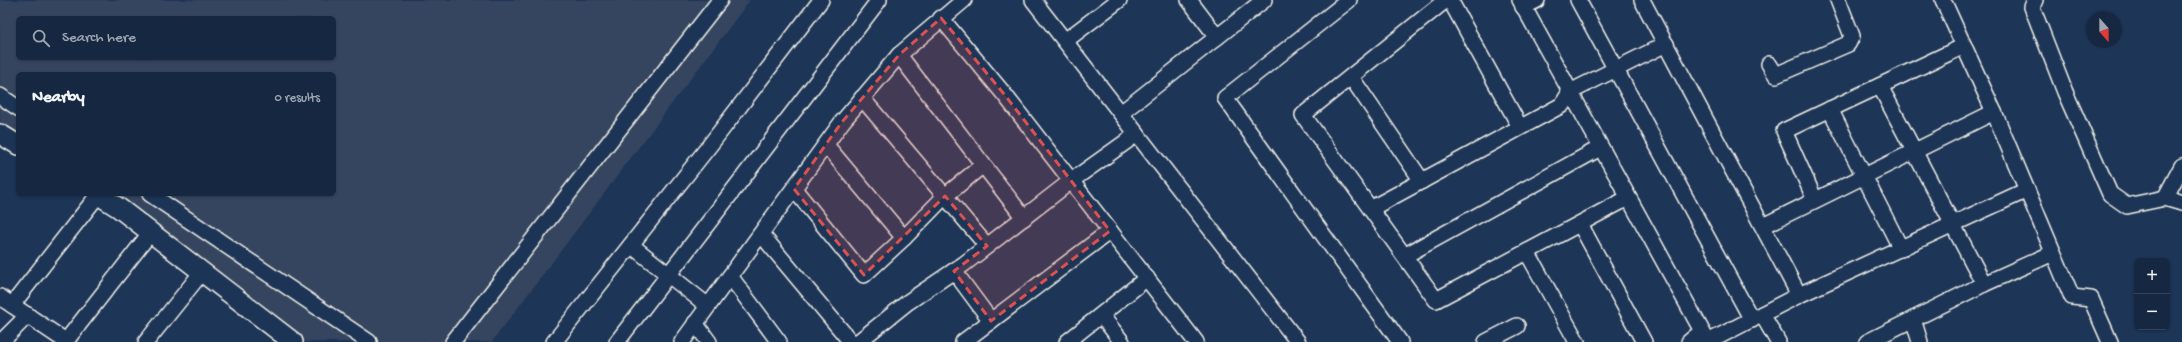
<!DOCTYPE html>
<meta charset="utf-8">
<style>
:root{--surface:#162841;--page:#1f3048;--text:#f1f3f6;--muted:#9ea6b1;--line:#35445a}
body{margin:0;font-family:"Gochi Hand",sans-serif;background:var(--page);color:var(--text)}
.controls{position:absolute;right:12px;bottom:12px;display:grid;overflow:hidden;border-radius:6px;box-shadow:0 1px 3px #0004}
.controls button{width:36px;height:36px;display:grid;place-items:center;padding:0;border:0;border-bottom:1px solid var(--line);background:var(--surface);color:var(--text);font:20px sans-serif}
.compass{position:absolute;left:2086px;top:12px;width:36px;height:36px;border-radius:50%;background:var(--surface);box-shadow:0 1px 3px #0004;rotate:159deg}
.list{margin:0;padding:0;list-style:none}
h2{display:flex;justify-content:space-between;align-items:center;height:52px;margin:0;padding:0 16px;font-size:17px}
h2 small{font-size:13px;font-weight:400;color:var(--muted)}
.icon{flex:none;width:22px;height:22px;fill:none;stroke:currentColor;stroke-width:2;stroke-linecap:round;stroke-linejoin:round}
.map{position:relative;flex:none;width:2182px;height:342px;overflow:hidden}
.search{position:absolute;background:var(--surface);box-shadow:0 1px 3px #0004;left:16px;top:16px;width:320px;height:44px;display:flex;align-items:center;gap:10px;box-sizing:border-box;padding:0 14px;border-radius:6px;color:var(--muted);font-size:15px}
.panel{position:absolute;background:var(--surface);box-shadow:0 1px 3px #0004;left:16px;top:72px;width:320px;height:124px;border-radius:6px}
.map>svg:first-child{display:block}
</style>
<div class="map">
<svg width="2182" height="342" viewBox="0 0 2182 342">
<rect width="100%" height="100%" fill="#1d3557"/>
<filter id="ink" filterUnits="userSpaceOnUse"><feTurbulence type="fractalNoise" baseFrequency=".025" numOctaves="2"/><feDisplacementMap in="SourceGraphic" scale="8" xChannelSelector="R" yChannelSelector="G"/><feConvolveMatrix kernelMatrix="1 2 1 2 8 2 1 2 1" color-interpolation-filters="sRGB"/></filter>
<g filter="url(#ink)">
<path fill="#34455f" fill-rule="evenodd" d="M 0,0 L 750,0 L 492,342 L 293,342 L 97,194 L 334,194 L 334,74 L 18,74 L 18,145 L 0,134 ZM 18,18 L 334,18 L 334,58 L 18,58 Z"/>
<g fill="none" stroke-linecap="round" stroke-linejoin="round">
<defs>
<g id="minor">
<path d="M 1033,0 L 1298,342"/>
<path d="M 1189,0 L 1217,37"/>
<path d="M 1349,0 L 1225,98 L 1400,342"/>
<path d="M 1446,0 L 1303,115 L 1436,300 L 1628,198"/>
<path d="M 1450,0 L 1520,127"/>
<path d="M 1520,0 L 1708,342"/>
<path d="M 1578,0 L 1752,320"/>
<path d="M 1642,0 L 1799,295"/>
<path d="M 1943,0 L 1994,112 L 2072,297 L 2091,299 L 2110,342"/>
<path d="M 2035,0 L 2032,7 L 2065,92 L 2110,194 L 2127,206 L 2165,198"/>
<path d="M 1523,7 L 1537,0"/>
<path d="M 941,18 L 1004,94 L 1196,342"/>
<path d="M 1065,41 L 1119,0"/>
<path d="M 899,55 L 1024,218"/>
<path d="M 1769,64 L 1776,75 L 1848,44 L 1852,36 L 1838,0"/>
<path d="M 1351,77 L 1422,181"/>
<path d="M 1880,86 L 1984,284"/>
<path d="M 0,96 L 18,108"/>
<path d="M 862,98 L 987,246"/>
<path d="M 1830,109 L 1901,249"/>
<path d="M 1121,113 L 1264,0"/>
<path d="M 2182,166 L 2165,198 L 2182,203"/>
<path d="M 794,189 L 864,275 L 904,238 L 826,145"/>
<path d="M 150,194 L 369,342"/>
<path d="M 1815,200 L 1784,131 L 1964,46"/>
<path d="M 1372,208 L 1562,105 L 1570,92 L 1666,44"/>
<path d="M 1580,224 L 1644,342"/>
<path d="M 1763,226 L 1994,112"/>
<path d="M 761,234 L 851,342"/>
<path d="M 904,238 L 945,196 L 983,165"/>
<path d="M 631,245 L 708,306"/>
<path d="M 1527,252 L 1577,342"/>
<path d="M 1406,255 L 1600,148"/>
<path d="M 954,271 L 991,321"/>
<path d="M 730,276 L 779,342"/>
<path d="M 0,297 L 67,342"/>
<path d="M 12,305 L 98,195"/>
<path d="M 1762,314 L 1778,342"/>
<path d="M 1102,316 L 1122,342"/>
<path d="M 1913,319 L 1920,342"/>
<path d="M 695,323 L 709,342"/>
<path d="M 66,341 L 151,232"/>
<path d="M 1,342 L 28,315"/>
<path d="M 146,342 L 202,272"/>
<path d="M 453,342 L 720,0"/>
<path d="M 554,342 L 710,145 L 821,0"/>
<path d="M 617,342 L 879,0"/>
<path d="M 682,342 L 842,122 L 899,55 L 964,0"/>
<path d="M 858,342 L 908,302 L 964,264 L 1071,181 L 1137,134"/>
<path d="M 963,342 L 1110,231"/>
<path d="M 1067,342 L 1147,278"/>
<path d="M 1486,342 L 1517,326"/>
<path d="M 1689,342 L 1701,332"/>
<path d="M 1708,342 L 1799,295 L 2027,190"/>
<path d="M 1867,342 L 1984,284 L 2053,253"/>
</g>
<g id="major">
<path d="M 0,134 L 18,145"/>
<path d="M 97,194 L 119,208 L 293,342"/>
</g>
</defs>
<use href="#minor" stroke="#f4f1e8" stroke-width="18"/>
<use href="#major" stroke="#f4f1e8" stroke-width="22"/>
<use href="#minor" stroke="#1d3557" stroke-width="15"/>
<use href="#major" stroke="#1d3557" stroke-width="19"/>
</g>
</g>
<path fill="#dc504e" fill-opacity="0.2" stroke="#dc504e" stroke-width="3" stroke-dasharray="8 5" stroke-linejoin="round" d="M 941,18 L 1004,94 L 1110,231 L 991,321 L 954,271 L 987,246 L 945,196 L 864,275 L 794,189 L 842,122 L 899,55 Z"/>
</svg>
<div class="controls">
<button>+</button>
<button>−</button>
</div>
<svg class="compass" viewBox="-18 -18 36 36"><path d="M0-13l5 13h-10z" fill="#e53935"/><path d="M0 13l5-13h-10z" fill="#9ea6b1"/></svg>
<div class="search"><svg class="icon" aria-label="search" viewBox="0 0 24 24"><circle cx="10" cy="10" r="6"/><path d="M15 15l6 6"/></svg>Search here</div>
<section class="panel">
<h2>Nearby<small>0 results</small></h2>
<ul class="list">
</ul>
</section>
</div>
